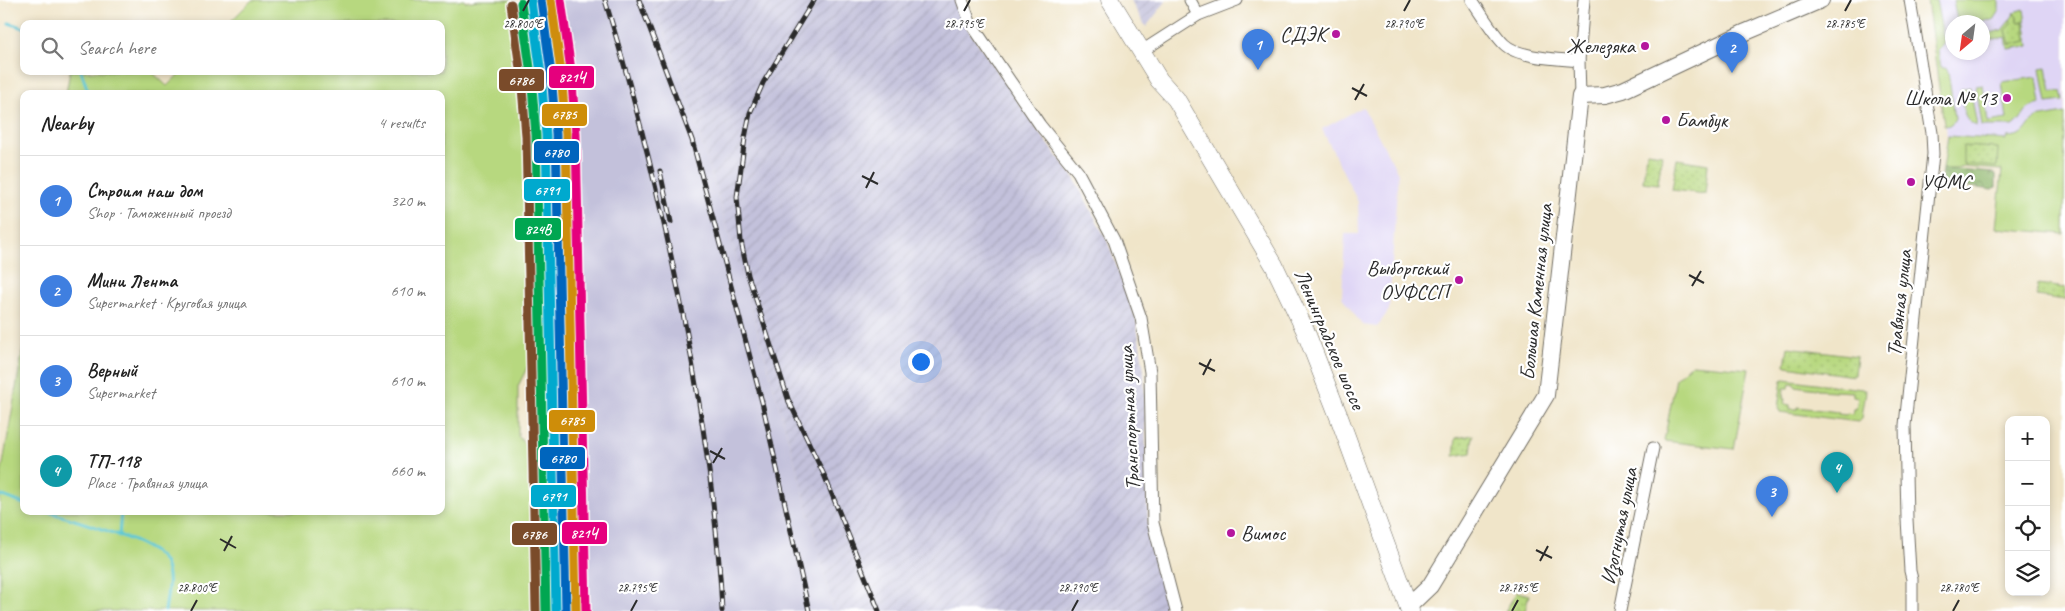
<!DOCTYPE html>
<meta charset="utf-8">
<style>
:root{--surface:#fff;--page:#f6f6f6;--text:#222;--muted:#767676;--line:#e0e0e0;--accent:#b45309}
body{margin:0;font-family:Caveat,sans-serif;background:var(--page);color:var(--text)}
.controls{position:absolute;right:15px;bottom:15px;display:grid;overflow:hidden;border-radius:10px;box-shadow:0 2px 8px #0003}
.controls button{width:45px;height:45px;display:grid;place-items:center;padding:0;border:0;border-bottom:1px solid var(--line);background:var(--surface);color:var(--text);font:25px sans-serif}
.compass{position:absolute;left:1945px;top:15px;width:45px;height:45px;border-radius:50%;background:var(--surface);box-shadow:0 2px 8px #0003;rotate:209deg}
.you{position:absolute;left:920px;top:361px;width:18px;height:18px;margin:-12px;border:4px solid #fff;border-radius:50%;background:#1a73e8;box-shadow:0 0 0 8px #1a73e833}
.badge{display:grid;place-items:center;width:32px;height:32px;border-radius:50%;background:var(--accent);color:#fff;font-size:16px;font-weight:700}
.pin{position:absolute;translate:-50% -41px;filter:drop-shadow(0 1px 2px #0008)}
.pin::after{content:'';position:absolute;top:26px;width:18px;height:15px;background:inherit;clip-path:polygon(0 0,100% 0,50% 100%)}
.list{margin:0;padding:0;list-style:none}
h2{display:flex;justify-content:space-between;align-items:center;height:65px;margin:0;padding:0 20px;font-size:21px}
h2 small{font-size:16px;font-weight:400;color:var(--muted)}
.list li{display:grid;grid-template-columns:32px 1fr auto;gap:15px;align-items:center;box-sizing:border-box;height:90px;padding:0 20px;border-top:1px solid var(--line)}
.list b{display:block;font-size:19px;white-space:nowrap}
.list p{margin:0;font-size:16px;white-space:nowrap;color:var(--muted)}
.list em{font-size:16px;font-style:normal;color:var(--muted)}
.icon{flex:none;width:28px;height:28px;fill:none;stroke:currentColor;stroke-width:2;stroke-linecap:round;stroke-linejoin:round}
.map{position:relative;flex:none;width:2065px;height:611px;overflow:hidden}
.search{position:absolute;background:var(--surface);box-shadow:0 2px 8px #0003;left:20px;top:20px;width:425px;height:55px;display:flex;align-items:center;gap:12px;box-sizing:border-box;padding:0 18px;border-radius:10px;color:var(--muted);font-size:19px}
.panel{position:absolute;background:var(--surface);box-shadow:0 2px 8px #0003;left:20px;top:90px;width:425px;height:425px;border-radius:10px}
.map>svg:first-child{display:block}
</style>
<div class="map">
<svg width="2065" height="611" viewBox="0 0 2065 611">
<defs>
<pattern id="industrial-furrows" width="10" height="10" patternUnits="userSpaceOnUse" patternTransform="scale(1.25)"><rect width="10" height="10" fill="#c3c1db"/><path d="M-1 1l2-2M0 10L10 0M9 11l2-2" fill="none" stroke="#a8a6bc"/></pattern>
<pattern id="forest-crowns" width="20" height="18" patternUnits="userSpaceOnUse" patternTransform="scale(1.25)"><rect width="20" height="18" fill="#91b86e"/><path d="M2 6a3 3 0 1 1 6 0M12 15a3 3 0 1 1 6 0" fill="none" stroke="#77965b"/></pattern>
<pattern id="park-dots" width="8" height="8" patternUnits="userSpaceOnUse" patternTransform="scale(1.25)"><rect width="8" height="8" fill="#b7d87f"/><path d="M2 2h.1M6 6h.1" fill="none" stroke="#9eba6e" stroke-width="1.8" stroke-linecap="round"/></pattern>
</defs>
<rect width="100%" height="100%" fill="#fff"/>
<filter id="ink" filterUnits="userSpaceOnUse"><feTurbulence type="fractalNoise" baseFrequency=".02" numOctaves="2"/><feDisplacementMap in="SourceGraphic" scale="10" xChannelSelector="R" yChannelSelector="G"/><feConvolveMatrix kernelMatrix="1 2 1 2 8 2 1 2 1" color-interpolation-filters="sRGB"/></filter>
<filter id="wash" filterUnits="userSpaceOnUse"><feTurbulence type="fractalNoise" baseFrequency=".0096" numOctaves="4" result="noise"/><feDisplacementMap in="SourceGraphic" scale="20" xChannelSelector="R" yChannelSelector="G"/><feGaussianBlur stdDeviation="1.12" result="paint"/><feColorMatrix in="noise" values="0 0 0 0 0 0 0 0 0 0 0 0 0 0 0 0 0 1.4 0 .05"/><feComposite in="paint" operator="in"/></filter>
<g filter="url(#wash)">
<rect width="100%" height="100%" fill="#f0e5c9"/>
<g fill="#dfd5f5" fill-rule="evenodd">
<path d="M 1934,0 L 2065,0 L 2064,234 L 1996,228 L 2002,170 L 1964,167 L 1957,169 L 1943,169 L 1947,136 L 1938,67 ZM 1952,22 L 1982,22 L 1982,52 L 1952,52 Z"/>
<path d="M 1363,107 L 1398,173 L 1389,310 L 1377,327 L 1362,325 L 1342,297 L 1345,234 L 1359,234 L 1358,202 L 1322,129 Z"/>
</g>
<g fill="url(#industrial-furrows)">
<path d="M 652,0 L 956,0 L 966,26 L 1036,128 L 1073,176 L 1107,240 L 1136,319 L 1144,370 L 1148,523 L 1169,611 L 833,611 L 814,531 L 767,363 L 684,82 Z"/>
<path d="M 1130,0 L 1167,0 L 1146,27 Z"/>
</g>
<path fill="#c3c1db" d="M 521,0 L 652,0 L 684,82 L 767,363 L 814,531 L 833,611 L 554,611 L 548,363 L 528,45 Z"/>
<g fill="#b7d87f" stroke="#718255" fill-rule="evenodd">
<path d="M 252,0 L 464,0 L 465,2 L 479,0 L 515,0 L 522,46 L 537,348 L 518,386 L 518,436 L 546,471 L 549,611 L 0,611 L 0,481 L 24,342 L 24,511 L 441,511 L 441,94 L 66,94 L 70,71 L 151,71 L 167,86 L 182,71 L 441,71 L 441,24 L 228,24 Z"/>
<path d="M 1927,0 L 1936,0 L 1944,41 L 1941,48 L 1938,50 L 1941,67 L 1947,69 L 1948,72 L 1955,118 C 1953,123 1950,126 1944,126 L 1944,124 Z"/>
<path d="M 1953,0 L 1999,0 L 1999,12 L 1994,20 L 1960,22 L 1957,20 Z"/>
<path d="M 2024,9 L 2029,46 L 2008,49 L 2006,37 L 1983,41 L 1983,35 L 2002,30 L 2010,20 L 2011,25 L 2006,30 L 2010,45 L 2023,21 L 2018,22 L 2015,12 Z"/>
<path d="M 2047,67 L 2051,92 L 2061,91 L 2063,101 L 2047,103 L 2041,68 Z"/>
<path d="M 2037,77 L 2041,104 C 2020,108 2026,118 2013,126 L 1982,126 L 1976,86 L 1983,85 L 1988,122 L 2007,119 L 2002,82 Z"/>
<path d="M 1970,87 L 1977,126 C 1961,121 1963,102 1961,89 Z"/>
<path d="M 2065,113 L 2064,234 L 1996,228 L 2002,170 L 1964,167 L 1957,169 L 1943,169 L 1948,136 L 2006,140 L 2007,137 C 2028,136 2023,129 2036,118 Z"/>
<path d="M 1692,364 L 1749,369 L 1734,449 L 1664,441 L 1676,378 Z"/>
<path d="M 1784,379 L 1862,389 L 1866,391 L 1862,418 L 1858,422 L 1780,412 L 1778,408 L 1782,380 ZM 1790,383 L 1795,384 L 1795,386 L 1817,389 L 1817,390 L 1853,392 L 1853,396 L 1858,397 L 1856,409 L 1854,409 L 1853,414 L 1847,413 L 1846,415 L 1838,414 L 1838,412 L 1798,407 L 1798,409 L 1790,409 L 1790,405 L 1784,404 L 1785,399 L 1783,399 L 1784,388 L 1789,388 Z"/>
</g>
<path fill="url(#forest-crowns)" stroke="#5e724c" d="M 1943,169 L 1994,173 L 1996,174 L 1996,187 L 1992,190 L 1941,183 Z"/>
<g fill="url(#park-dots)" stroke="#718255">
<path d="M 2015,12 L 2018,22 L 2024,21 L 2026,41 L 2010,45 L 2006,30 L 2011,25 L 2010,20 Z"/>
<path d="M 1963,146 L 1998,148 L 1997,167 L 1963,164 Z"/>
<path d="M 1647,152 L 1662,154 L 1658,184 L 1643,182 Z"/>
<path d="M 1677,159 L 1708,164 L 1705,194 L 1672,190 Z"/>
<path d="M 2038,284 L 2065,288 L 2065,300 L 2037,296 Z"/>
<path d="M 1788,347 L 1857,356 L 1855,375 L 1853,376 L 1787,366 L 1785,365 Z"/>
<path d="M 1473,435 L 1471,453 L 1454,456 L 1456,438 Z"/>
<path d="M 1517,592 L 1529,595 L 1525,611 L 1505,611 Z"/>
</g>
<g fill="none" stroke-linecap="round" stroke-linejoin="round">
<g stroke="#5dc8d7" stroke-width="3">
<path d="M 9,23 L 24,28"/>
<path d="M 81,71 L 89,94"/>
<path d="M 0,495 L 24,504"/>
<path d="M 46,511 C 70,519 155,542 164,562 C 172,578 167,595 165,611"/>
<path d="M 119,536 L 121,511"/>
</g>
</g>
</g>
<g filter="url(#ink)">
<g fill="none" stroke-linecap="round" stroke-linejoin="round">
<defs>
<g id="street">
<path d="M 962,0 L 970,22 L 1040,125 L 1078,172 L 1114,240 L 1141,318 L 1150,372 L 1153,523 L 1176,611"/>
<path d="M 1190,0 L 1198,15"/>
<path d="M 1472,0 C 1482,14 1492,32 1504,44 C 1518,58 1560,59 1579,61"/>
<path d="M 1910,0 L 1932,133 L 1933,154 L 1905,425 L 1907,519 L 1910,571 L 1912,579 L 1912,611"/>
<path d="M 1142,51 L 1198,15 L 1237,0"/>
<path d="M 1580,96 L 1579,61 L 1584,0"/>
<path d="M 1620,611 L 1653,448"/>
</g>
<path id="secondary" d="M 1408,607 L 1430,586 L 1546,395 L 1580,96 L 1605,95 L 1623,90 L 1746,32 L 1821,0"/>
<path id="primary" d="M 1110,0 L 1159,80 L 1176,99 L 1274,265 L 1305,330 L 1339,417 L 1410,611"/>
</defs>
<use href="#street" stroke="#706c62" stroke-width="13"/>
<use href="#secondary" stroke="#706c62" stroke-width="18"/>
<use href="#primary" stroke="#706c62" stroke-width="19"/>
<use href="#street" stroke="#fff" stroke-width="11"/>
<use href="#secondary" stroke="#fff" stroke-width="16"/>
<use href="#primary" stroke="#fff" stroke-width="18"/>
<defs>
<g id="rail">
<path d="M 605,0 C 639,110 665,221 687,334 C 704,426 718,518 722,611"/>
<path d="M 639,0 L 692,140 L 762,402 L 809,611"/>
<path d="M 660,171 L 671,222"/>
<path d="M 789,401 L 825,477 L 879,611"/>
<path d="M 791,408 L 748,275 L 741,241 L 737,197 L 745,138 L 750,113 L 763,83 L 814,0"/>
</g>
</defs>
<use href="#rail" stroke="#2b2b2b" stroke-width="5"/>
<use href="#rail" stroke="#fff" stroke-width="3" stroke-dasharray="9" stroke-linecap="butt"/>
<defs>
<path id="rail-1" d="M 541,0 L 551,73 L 556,134 L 566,611"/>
<path id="rail-2" d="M 531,1 L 541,74 L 546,135 L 556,611"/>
<path id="rail-3" d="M 551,0 L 561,72 L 566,134 L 576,611"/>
<path id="rail-4" d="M 521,3 L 531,75 L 536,135 L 546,611"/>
<path id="rail-5" d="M 561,0 L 571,70 L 576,134 L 586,611"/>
<path id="rail-6" d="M 511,4 L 521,76 L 526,136 L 536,611"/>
</defs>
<use href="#rail-1" stroke="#fff" stroke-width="12"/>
<use href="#rail-2" stroke="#fff" stroke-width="12"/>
<use href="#rail-3" stroke="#fff" stroke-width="12"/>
<use href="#rail-4" stroke="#fff" stroke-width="12"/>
<use href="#rail-5" stroke="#fff" stroke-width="12"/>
<use href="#rail-6" stroke="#fff" stroke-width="12"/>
<use href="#rail-1" stroke="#0065bd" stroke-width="9"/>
<use href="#rail-2" stroke="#00a9ce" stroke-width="9"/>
<use href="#rail-3" stroke="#ce8d09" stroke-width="9"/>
<use href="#rail-4" stroke="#00a651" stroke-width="9"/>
<use href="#rail-5" stroke="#e5007d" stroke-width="9"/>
<use href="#rail-6" stroke="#7a4b2a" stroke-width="9"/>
</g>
</g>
<path fill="none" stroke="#2b2b2b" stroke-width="2" d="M 523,11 L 529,0M 964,11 L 970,0M 1404,11 L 1410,0M 1845,11 L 1851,0M 1352,88 L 1367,96M 1355,100 L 1364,84M 862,176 L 878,184M 866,188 L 874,172M 1689,275 L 1704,283M 1692,286 L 1701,271M 1199,363 L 1215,371M 1203,375 L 1211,359M 710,451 L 725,459M 713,463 L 722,448M 220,539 L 236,548M 1536,550 L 1552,558M 224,551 L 232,536M 1540,561 L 1548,546M 191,611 L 197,600M 631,611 L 637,600M 1072,611 L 1078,600M 1512,611 L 1518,600M 1953,611 L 1959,600"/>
<g fill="#b5179e" stroke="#fff" stroke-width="2">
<circle cx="1336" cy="34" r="5"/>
<circle cx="1645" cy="46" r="5"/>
<circle cx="2007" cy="98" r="5"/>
<circle cx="1666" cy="120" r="5"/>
<circle cx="1911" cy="182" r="5"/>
<circle cx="1459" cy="280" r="5"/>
<circle cx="1231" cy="533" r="5"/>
</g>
<g text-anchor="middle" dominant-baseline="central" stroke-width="4.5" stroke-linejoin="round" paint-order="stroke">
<g font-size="21" fill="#2b2b2b" stroke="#fff" text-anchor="end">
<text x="1326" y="34">СДЭК</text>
<text x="1635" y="46">Железяка</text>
<text x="1997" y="98">Школа № 13</text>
<text x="1676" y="120" text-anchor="start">Бамбук</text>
<text x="1921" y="182" text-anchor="start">УФМС</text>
<text x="1449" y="268">Выборгский<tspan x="1449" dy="24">ОУФССП</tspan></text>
<text x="1241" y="533" text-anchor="start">Вимос</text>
</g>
<g font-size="21" fill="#2b2b2b" stroke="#fff">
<text transform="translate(1536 292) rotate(-84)">Большая Каменная улица</text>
<text transform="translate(1899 303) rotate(-84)">Травяная улица</text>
<text transform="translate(1330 339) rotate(67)">Ленинградское шоссе</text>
<text transform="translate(1129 418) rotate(-93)">Транспортная улица</text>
<text transform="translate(1619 526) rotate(-79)">Изогнутая улица</text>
</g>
</g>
<g font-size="12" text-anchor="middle" fill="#2b2b2b" stroke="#fff" stroke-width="4.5" stroke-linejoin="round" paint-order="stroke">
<text x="523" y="28">28.800°E</text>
<text x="964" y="28">28.795°E</text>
<text x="1404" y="28">28.790°E</text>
<text x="1845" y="28">28.785°E</text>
<text x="197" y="592">28.800°E</text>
<text x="637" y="592">28.795°E</text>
<text x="1078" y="592">28.790°E</text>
<text x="1518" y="592">28.785°E</text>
<text x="1959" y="592">28.780°E</text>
</g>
<g stroke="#fff" stroke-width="2">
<rect x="548" y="65" width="47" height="24" rx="5" fill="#e5007d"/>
<rect x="498" y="68" width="47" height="24" rx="5" fill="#7a4b2a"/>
<rect x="541" y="103" width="47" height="24" rx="5" fill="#ce8d09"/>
<rect x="533" y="140" width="47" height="24" rx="5" fill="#0065bd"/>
<rect x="523" y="178" width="48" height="24" rx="5" fill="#00a9ce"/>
<rect x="514" y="217" width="48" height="24" rx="5" fill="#00a651"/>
<rect x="548" y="409" width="48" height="24" rx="5" fill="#ce8d09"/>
<rect x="539" y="446" width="47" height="24" rx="5" fill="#0065bd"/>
<rect x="530" y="484" width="47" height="24" rx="5" fill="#00a9ce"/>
<rect x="561" y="521" width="47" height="24" rx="5" fill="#e5007d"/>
<rect x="511" y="522" width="47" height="24" rx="5" fill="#7a4b2a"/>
</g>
<g font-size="14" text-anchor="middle" font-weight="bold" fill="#fff">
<text x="572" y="82">821Ч</text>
<text x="521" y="85">6786</text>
<text x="564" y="119">6785</text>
<text x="556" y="157">6780</text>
<text x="547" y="195">6791</text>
<text x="538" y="234">824В</text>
<text x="572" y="425">6785</text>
<text x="563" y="463">6780</text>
<text x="554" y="501">6791</text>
<text x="584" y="538">821Ч</text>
<text x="534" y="539">6786</text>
</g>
</svg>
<div class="controls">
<button>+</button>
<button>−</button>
<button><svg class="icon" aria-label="locate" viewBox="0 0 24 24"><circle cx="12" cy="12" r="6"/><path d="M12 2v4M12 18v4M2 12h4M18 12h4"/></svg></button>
<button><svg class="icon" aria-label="layers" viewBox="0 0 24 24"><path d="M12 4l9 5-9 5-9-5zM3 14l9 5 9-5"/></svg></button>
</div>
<svg class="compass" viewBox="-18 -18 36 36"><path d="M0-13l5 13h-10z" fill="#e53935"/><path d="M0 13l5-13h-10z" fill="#767676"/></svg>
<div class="you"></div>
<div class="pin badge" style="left:1258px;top:70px;background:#3f7fe0">1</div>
<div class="pin badge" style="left:1732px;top:73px;background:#3f7fe0">2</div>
<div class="pin badge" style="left:1772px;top:517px;background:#3f7fe0">3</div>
<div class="pin badge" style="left:1837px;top:493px;background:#0f9aa8">4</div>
<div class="search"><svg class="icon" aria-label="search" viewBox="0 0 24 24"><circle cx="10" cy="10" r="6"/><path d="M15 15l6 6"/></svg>Search here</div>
<section class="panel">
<h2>Nearby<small>4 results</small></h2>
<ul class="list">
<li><span class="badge" style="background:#3f7fe0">1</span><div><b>Строим наш дом</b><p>Shop · Таможенный проезд</p></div><em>320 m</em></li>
<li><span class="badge" style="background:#3f7fe0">2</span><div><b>Мини Лента</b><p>Supermarket · Круговая улица</p></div><em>610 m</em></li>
<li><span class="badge" style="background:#3f7fe0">3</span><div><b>Верный</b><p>Supermarket</p></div><em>610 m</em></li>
<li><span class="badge" style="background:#0f9aa8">4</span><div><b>ТП-118</b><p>Place · Травяная улица</p></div><em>660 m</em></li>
</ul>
</section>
</div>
